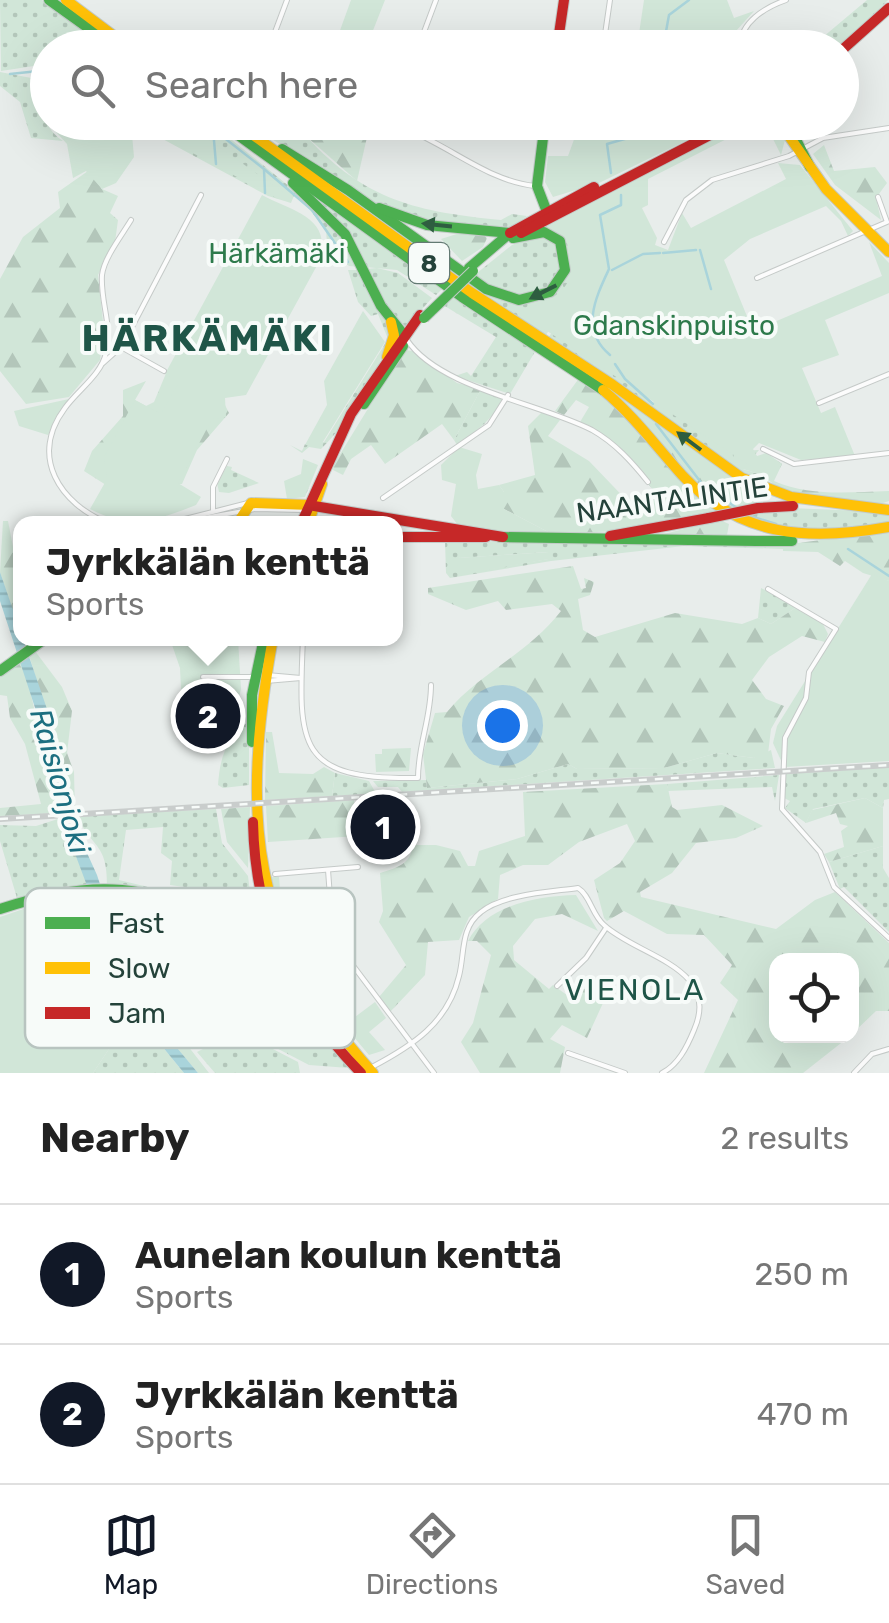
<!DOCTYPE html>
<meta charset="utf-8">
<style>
:root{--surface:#fff;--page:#f2f2f2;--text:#222;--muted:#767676;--line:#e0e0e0;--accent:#111827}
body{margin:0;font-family:Rubik,sans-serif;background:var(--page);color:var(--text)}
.controls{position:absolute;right:30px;bottom:30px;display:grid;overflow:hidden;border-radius:20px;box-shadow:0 10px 40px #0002}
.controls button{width:90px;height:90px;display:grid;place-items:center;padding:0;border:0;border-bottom:2px solid var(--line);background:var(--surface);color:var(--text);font:50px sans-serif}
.you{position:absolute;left:502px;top:725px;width:35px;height:35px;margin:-25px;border:8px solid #fff;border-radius:50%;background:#1a73e8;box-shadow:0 0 0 15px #1a73e833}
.badge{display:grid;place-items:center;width:65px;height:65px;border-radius:50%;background:var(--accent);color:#fff;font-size:32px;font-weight:700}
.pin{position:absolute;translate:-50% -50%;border:5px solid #fff;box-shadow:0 2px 10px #0006}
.popup{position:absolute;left:13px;top:516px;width:390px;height:130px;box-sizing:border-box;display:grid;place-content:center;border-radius:20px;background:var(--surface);filter:drop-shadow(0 2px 8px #0005);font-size:32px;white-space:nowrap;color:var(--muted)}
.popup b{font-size:38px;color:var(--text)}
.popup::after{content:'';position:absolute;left:50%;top:100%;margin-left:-20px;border:20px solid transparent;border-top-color:var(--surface)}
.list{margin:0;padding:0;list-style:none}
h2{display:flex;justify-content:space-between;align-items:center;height:130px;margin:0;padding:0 40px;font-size:42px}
h2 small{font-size:32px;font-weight:400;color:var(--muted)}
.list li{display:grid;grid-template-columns:65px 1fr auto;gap:30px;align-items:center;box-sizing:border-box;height:140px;padding:0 40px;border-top:2px solid var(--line)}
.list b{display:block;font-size:38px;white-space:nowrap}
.list p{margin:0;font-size:32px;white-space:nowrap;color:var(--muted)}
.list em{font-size:32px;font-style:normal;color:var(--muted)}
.icon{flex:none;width:55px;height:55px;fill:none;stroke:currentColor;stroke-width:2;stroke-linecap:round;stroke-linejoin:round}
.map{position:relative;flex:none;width:889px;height:1073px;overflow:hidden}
.search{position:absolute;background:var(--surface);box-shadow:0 10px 40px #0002;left:30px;right:30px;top:30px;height:110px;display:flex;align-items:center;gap:25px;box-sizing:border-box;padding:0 35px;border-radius:55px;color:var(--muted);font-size:38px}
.sheet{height:410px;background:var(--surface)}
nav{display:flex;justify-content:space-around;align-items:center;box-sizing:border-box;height:140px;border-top:2px solid var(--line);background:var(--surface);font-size:28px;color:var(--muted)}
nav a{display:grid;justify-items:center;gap:5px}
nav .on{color:var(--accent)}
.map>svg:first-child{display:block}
</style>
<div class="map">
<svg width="889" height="1073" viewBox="0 0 889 1073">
<defs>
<pattern id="grass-dots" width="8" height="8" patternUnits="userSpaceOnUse" patternTransform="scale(2.5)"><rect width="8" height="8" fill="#d1e6d8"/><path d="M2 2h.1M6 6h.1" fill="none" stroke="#b3c6ba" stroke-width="1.8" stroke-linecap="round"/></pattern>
<pattern id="forest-firs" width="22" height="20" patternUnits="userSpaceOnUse" patternTransform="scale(2.5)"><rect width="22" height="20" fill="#d1e6d8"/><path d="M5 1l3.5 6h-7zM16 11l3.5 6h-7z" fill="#b3c6ba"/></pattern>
<pattern id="water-rules" width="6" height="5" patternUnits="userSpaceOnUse" patternTransform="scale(2.5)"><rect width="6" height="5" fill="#a9d4db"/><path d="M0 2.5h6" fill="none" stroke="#91b7bd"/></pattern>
</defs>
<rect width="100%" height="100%" fill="#e8edeb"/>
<g fill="url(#grass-dots)" fill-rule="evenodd">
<path d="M 0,0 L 42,0 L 109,47 L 48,48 L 47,64 L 1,71 Z"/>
<path d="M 867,0 L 888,0 L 841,47 L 810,48 Z"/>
<path d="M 0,72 L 47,81 C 48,108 37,123 63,141 L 31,138 L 20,102 L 0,86 Z"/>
<path d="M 148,123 L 211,123 L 327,217 L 360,267 L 349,266 L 327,244 L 326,229 L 295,193 L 291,203 L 268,196 L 159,137 Z"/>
<path d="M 246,123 L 312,123 L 307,137 C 365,201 419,212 501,220 L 512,214 L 527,216 L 507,230 L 444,224 L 383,208 Z"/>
<path d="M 289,177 L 443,288 L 436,295 L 397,270 L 365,267 Z"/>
<path d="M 560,213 L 580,246 L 564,305 L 546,335 L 465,283 L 513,301 L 559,286 L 563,243 L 527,233 Z"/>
<path d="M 534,236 L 553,238 L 563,265 L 553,286 L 519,297 L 472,277 L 512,245 Z"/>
<path d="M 377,268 L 398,273 L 432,298 L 406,327 L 382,304 L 366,269 Z"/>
<path d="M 348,270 L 361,270 L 392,334 C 376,374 350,421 321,449 L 309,447 L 302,453 L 290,445 L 302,451 L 305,444 L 324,442 L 388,339 L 378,314 L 371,316 L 358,302 Z"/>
<path d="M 451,294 L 536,350 L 510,394 L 455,376 L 467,372 L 471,376 L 496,337 L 443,305 Z"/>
<path d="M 557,323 L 653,404 L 654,400 L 737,451 L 759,450 L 743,469 L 759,474 L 770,483 L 747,478 L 549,337 Z"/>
<path d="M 481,389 L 503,396 C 494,420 477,430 457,445 L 454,440 Z"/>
<path d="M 227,466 L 232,467 L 231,470 L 259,483 L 229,493 L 219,492 L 217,483 Z"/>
<path d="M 789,508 L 889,512 L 889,524 L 796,534 L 733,515 Z"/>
<path d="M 445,541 L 783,545 L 783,549 L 684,546 L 551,561 L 450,578 L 446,573 ZM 548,552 L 548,559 L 460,574 L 458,558 Z"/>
<path d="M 761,588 L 795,605 L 795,608 L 771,624 L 758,618 Z"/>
<path d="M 249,721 L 249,785 L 223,788 L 218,785 C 220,757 226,738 249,721 Z"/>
<path d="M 771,750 L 775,768 L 402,792 L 398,787 L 378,787 L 373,781 L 426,780 L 427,788 L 517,779 L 568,764 L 577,769 L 664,768 L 717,753 L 754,758 Z"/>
<path d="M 889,767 L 889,799 L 884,800 L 883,808 L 865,798 L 813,809 L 806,823 L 785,808 L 790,801 L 782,797 L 783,774 Z"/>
<path d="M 335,773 L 369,781 L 374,790 L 398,793 L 332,796 Z"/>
<path d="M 779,775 L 775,801 L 772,787 L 668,791 L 667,784 Z"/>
<path d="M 216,809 L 222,843 L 248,876 L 251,900 C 228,913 201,907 176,899 L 176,895 L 189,898 L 190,894 L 184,887 L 170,885 L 172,861 L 161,853 L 163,827 L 126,830 L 119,880 L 169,892 L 167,898 L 107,888 C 108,842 92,849 77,816 Z"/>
<path d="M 61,818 L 90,887 L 17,898 L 0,841 L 0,825 L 36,826 Z"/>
<path d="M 883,846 L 883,868 L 889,878 L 889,932 L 844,887 L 840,889 L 829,862 Z"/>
<path d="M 93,897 L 142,1022 L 184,1073 L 93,1073 L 117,1037 L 80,963 L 41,904 L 35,904 Z"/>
<path d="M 268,944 L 308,1017 L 349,1068 L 309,1065 L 316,1031 L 265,946 Z"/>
<path d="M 238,1031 L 298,1062 L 300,1073 L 215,1073 L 197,1052 Z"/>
</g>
<g fill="url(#forest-firs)">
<path d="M 312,122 L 370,124 L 357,181 L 307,137 Z"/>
<path d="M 824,145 L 834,171 L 875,167 L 887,183 L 876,198 L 881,220 L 835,185 L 813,154 Z"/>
<path d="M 88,171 L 102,189 L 118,196 L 110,213 L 118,220 L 115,242 L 98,275 L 104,331 L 100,360 L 69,397 L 26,404 L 0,371 L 0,279 L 23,237 L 60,208 L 58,192 Z"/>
<path d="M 463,232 L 482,233 L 487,238 L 483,247 L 462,261 L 441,239 Z"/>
<path d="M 404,350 L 413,351 L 457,383 L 481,389 L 454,440 L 442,424 L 385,464 L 371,445 L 351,459 L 343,475 L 333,470 L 334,464 Z"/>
<path d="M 167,371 L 224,403 L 229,413 L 197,450 L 182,484 L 106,485 L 84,471 L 92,451 L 123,416 L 123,390 L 146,381 L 135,400 L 146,406 L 154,402 Z"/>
<path d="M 580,377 L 615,403 L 719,512 L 641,530 L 552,534 L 504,509 L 504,492 L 499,485 L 535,475 L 528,426 L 543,411 L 560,420 L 548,436 L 589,461 L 636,510 L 657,495 L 617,445 L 580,422 L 589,407 L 576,400 L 564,415 L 555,411 Z"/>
<path d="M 596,377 L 734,477 L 758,506 L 729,511 L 710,499 Z"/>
<path d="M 734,453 L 760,457 L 766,453 L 782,464 L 774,481 C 811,497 849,492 889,491 L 889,501 L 874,506 L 787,493 L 759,474 L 743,469 L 733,459 Z"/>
<path d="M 303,459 L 318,465 L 305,497 L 287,499 L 284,481 L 301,474 Z"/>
<path d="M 720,520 L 729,524 L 727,535 L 656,536 Z"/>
<path d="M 3,521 L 8,521 L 20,583 L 20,634 L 0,572 Z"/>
<path d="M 889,531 L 889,581 L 863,573 L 845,561 L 840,566 L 818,552 L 783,551 L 783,545 Z"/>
<path d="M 573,566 L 581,589 L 586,588 L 584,578 L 594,582 L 590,595 L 578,599 L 583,630 L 595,637 L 675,613 L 742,624 L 758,618 L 771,624 L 795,608 L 822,622 L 828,634 L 825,642 L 802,636 L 769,657 L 752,680 L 766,699 L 784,706 L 771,729 L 768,754 L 754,758 L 717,753 L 664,768 L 577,769 L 568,764 L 517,779 L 427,788 L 423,754 L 435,713 L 447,712 C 479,673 528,654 561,611 L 552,604 L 506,610 L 498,601 L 466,610 L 428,594 L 428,588 Z"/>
<path d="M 35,651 L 62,687 L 72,711 L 67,753 L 74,772 L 75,813 L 68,814 L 54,763 L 55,742 L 29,655 Z"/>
<path d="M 21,661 C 39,711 41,764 59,813 L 0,816 L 0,808 L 41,804 L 25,744 L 10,718 L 7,696 L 0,695 L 0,677 Z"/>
<path d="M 266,732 L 272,732 L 279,773 L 313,774 L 324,767 L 335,773 L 332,796 L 265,800 Z"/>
<path d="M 411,748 L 409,771 L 376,772 L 375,754 L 382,754 L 382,749 Z"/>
<path d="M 667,784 L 672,807 L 677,810 L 722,805 L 763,826 L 736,838 L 696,843 L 672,873 L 640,892 L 641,897 L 776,929 L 815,900 L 835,892 L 889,943 L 889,1011 L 876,1011 L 852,1034 L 852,961 L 776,961 L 776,1036 L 850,1036 L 803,1073 L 704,1073 L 738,1000 L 720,983 L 732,965 L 704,935 L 667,934 L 624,911 L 607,921 L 604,918 L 594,880 L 620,863 L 635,841 L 627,824 L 579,842 L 548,865 L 523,865 L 500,875 L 498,899 L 469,917 L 459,940 L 428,942 L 425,975 L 390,1012 L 379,997 L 406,965 L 379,922 L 383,911 L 380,873 C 398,867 410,865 413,845 L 436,845 L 460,851 L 468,866 L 475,866 L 479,851 L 525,836 L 523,792 Z"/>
<path d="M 865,798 L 883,808 L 883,846 L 829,862 L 824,854 L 844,847 L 841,831 L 848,826 L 840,824 L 836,813 L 806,823 L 812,810 Z"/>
<path d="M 354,800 L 358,836 L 268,842 L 266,806 Z"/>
<path d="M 250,807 L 248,868 L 227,842 L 221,809 Z"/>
<path d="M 576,895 L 598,931 L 562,914 L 535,919 L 513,946 L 514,960 L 549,989 L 553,985 L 571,998 L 579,985 L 603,1003 L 587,1038 L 562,1025 L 550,1039 L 565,1047 L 560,1073 L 480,1073 L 461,1042 L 473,1023 L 491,955 L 477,941 L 468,941 C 486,905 537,896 576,895 Z"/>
<path d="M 103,896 L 124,933 L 137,931 L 152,935 L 165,964 L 197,996 L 167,1019 L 209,1073 L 198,1073 C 144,1012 128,973 103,896 Z"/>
<path d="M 263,1022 L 314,1049 L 309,1065 L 259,1039 L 251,1026 Z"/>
</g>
<g fill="#d1e6d8">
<path d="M 351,0 L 385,0 L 372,33 L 383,38 L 380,47 L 334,47 Z"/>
<path d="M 644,0 L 727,0 L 734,18 L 754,11 L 736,31 L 735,47 L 726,47 L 705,32 L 693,47 L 637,47 Z"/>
<path d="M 47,101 L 48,122 L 131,123 L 134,157 L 116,183 L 102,189 L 86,171 L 73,178 L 67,144 L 47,122 Z"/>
<path d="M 580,123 L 664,123 L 669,132 L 688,123 L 722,123 L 599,183 L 553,197 L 545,182 L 548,156 L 568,156 Z"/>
<path d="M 746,123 L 777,127 L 785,140 L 781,155 L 768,129 L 754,125 L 648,179 L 648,205 L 642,208 L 657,238 L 655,245 L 668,250 L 682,213 L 691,228 L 786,179 L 778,163 L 800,165 L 853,231 L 848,236 L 841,221 L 826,206 L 750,239 L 724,260 L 753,331 L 882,276 L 869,242 L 889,263 L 889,293 L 825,320 L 839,355 L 802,368 L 821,413 L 835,407 L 855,456 L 801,460 L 759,443 L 753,449 L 757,456 L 766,453 L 782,464 L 773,481 L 526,317 L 526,309 C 579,293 583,263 555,220 Z"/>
<path d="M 152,131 L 205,137 L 283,192 L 278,199 Z"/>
<path d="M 262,195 C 291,211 332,216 320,260 L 246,395 L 225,398 L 226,417 L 212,419 L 178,483 L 201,497 L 196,505 C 156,521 130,530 90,509 L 107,479 L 104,457 L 135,400 L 161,414 L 179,382 L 165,374 Z"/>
<path d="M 363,311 L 385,342 L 321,445 L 305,445 L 327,405 L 324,381 Z"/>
<path d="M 69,399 L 48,435 L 19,426 L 14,411 Z"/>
<path d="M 459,447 L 482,454 L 476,475 L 478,489 L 499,485 L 504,492 L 504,509 L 552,534 L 461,529 L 451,516 L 456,484 L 442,480 L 441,465 Z"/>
<path d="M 549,552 L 549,559 L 459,575 L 457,558 Z"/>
<path d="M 872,574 L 889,581 L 889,761 L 784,767 L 773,743 L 777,726 Z"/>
<path d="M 170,639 L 238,639 L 241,689 L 231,728 L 183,730 L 180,668 Z"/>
<path d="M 406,812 L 410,840 L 359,842 L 358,814 Z"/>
<path d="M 271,877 L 279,877 L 281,902 L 301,901 L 312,955 L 355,1017 L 375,1002 L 386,1018 L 369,1032 L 385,1050 L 369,1055 L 317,993 L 287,932 Z"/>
<path d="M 41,903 L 80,963 L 117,1037 L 93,1073 L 0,1073 L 0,917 Z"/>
</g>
<path fill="url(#water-rules)" d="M 0,572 L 47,709 L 63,800 L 97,875 L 128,970 L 153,1019 L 198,1073 L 184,1073 L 143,1023 L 125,987 L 56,803 L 46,775 L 41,726 L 0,601 Z"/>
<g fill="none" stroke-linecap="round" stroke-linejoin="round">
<g stroke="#a9d4db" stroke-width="2.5">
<path d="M 663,48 L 669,15 L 689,0"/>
<path d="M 10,74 L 48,70"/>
<path d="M 204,122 L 213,129 L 216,164"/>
<path d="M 213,129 L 264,169 L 265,193"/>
<path d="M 264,169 L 312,210 L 348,262"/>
<path d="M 611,173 L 607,144 L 635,136 L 626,122"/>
<path d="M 700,250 L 711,289"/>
<path d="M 663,253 L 696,250"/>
<path d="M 612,270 L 643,254 L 660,253"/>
<path d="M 610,355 C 580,330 595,299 609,269 L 600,215 L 621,205 L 621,195"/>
<path d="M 615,364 L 625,379 L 653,404"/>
<path d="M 656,424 L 703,485 L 740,510"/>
<path d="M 747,515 L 776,524"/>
<path d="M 848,549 L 889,576"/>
</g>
<defs>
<g id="street">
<path d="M 269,48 L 287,0"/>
<path d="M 418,48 L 436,0"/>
<path d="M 603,48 L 610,0"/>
<path d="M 741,48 C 738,23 766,7 786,0"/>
<path d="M 378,122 C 435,130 478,180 535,186"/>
<path d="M 664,242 L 686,200 L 712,180 L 789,156 L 823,138 L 889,128"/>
<path d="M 757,278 L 887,222 L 878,197"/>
<path d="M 407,340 C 439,388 539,403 592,430 C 615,443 632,462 648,482"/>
<path d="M 121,347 L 164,371"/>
<path d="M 103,363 L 122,346 L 201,195"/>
<path d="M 819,403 L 889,374"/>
<path d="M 763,449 L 794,464 L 889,453"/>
<path d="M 383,498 L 489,425 L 508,395"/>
<path d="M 213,511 L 213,487 L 227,459"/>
<path d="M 185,519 L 248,503"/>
<path d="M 110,524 C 59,504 29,456 65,408 C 78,390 101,375 106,353 C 113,327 100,301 102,275 C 104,258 122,235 131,220"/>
<path d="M 170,524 L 255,509 L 304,510"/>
<path d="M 768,589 L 836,629 L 809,672 L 806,698 L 785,738 L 782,809 L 820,852 L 834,887 L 889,938"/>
<path d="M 303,638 C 298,747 297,780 418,778 C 418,745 431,718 431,685"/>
<path d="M 267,675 L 301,678"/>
<path d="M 203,677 L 252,677"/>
<path d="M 266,681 L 301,678"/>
<path d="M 328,870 L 332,924 L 342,951 L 434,1073"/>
<path d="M 275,874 L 358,867"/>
<path d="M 557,986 L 586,958 L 606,928"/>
<path d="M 568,1053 L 625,1073"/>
<path d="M 372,1067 C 412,1046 448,1023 459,976 C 465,953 460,928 481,912 C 503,894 550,892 578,888 C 590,895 592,915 604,925 C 637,956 722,967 694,1030 C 687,1047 678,1065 662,1073"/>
<path d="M 854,1073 L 872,1054 L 889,1049"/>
</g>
<g id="fast">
<path d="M 49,0 L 116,48"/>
<path d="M 220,122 L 462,297 L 603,390"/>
<path d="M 545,122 L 537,186 L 547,212"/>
<path d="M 787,122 L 810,167"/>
<path d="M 282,149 L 348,190 L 486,289 L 519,300 L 550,292 L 565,270 L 560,241 L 544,232 L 513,238"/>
<path d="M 293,183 L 345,234 L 381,306 L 404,335"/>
<path d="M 379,208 L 427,225 L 510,233"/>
<path d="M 469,268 L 510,233"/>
<path d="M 364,404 L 403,346"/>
<path d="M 500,537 L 756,541"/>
<path d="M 756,541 L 792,541"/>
<path d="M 0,671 L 46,638"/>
<path d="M 252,742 L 252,695 L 264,638"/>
<path d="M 0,909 C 39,896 81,886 122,890 C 179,895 208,919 267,903"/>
</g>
<g id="slow">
<path d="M 66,0 L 130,48"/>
<path d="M 235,122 L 472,293 L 613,385 L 742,478 L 791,497 L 889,510"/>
<path d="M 779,122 L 826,189 L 889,252"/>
<path d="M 387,357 L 394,335 L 391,322"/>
<path d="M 603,390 C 633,415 656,446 682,475 C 740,538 810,541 889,527"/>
<path d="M 237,524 L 251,503 L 311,505"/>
<path d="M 308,524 L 322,484"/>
<path d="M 273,638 C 241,815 248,934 373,1073"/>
</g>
<g id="jam">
<path d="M 557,48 L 564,0"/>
<path d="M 842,50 L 889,8"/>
<path d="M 510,233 L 594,187"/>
<path d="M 521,233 L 735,122"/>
<path d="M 314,506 L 503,537"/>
<path d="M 758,508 L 793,506"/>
<path d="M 301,524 L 351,414 L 420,315"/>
<path d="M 610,536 L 709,518"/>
<path d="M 396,537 L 486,537"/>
<path d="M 253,822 C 255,922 291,1002 361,1073"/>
</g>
</defs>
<use href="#street" stroke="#c5cac8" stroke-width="6"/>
<use href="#fast" stroke="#c3cbc8" stroke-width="12"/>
<use href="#slow" stroke="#c3cbc8" stroke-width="12"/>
<use href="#jam" stroke="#c3cbc8" stroke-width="12"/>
<use href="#street" stroke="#fcfcfc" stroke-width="4"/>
<use href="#fast" stroke="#4caf50" stroke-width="10"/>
<use href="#slow" stroke="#ffc107" stroke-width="10"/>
<use href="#jam" stroke="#c62828" stroke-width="10"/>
<defs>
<path id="rail" d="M 0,819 L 889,765"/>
</defs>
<use href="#rail" stroke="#c9cdcc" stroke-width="6"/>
<use href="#rail" stroke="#f7fbf9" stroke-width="2.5" stroke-dasharray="8" stroke-linecap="butt"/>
<defs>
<path id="fast-bridge" d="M 424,318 L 473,271"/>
<path id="jam-bridge" d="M 709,518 L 758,508"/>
</defs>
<use href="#fast-bridge" stroke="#c3cbc8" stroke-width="12" stroke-linecap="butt"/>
<use href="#jam-bridge" stroke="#c3cbc8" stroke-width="12" stroke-linecap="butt"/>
<use href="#fast-bridge" stroke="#4caf50" stroke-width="10"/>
<use href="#jam-bridge" stroke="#c62828" stroke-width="10"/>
</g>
<defs><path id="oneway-solid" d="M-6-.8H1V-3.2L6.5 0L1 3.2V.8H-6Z" transform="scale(2.5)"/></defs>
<g fill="#2e5d40">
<use href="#oneway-solid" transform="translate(437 225) rotate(-174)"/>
<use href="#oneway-solid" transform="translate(543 292) rotate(153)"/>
<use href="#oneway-solid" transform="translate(689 441) rotate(-143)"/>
</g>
<g text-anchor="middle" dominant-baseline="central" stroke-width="8" stroke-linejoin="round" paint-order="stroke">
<rect fill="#f7fbf9" stroke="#637a73" stroke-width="2.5" x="409" y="243" width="40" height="40" rx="8"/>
<g font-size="25" font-weight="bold" fill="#24423a">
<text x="429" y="263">8</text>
</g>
<g font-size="28" fill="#2d7a4b" stroke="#f7fbf9">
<text x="277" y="253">Härkämäki</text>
<text x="674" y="325">Gdanskinpuisto</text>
</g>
<g font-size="28" fill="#24423a" stroke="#f7fbf9">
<text transform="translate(672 500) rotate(-8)">NAANTALINTIE</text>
</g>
<g font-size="30" font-style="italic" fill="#1c6f80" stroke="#f7fbf9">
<text transform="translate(60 781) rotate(74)">Raisionjoki</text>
</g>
<g font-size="30" letter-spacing="2.5" fill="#1f5548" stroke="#f7fbf9">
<text x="635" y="990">VIENOLA</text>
</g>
<g font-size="38" font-weight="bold" letter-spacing="2.5" fill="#1f5548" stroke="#f7fbf9">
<text x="208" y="338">HÄRKÄMÄKI</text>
</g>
</g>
<rect x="25" y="888" width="330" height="160" rx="15" fill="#f7fbf9" stroke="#b8c4c0" stroke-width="2.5"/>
<rect x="45" y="917" width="45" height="12" fill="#4caf50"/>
<rect x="45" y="962" width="45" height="12" fill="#ffc107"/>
<rect x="45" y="1007" width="45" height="12" fill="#c62828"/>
<g font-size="28" fill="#24423a">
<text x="108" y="933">Fast</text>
<text x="108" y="978">Slow</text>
<text x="108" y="1023">Jam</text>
</g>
</svg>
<div class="controls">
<button><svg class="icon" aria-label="locate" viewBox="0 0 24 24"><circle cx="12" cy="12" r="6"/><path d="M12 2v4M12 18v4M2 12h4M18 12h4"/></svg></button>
</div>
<div class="you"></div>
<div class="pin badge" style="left:383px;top:827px">1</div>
<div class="pin badge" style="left:208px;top:716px">2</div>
<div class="popup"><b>Jyrkkälän kenttä</b>Sports</div>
<div class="search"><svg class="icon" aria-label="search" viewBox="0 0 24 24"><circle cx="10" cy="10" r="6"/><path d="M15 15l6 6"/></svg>Search here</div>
</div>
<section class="sheet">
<h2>Nearby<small>2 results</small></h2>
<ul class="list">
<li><span class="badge">1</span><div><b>Aunelan koulun kenttä</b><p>Sports</p></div><em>250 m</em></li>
<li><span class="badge">2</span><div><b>Jyrkkälän kenttä</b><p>Sports</p></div><em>470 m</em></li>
</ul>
</section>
<nav>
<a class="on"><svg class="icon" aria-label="map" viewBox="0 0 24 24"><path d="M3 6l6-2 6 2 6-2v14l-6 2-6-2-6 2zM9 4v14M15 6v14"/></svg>Map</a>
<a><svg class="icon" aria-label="directions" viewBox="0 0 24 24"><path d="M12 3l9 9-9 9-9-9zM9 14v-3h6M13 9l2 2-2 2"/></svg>Directions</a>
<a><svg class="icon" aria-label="saved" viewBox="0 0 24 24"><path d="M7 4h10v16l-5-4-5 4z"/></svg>Saved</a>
</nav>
